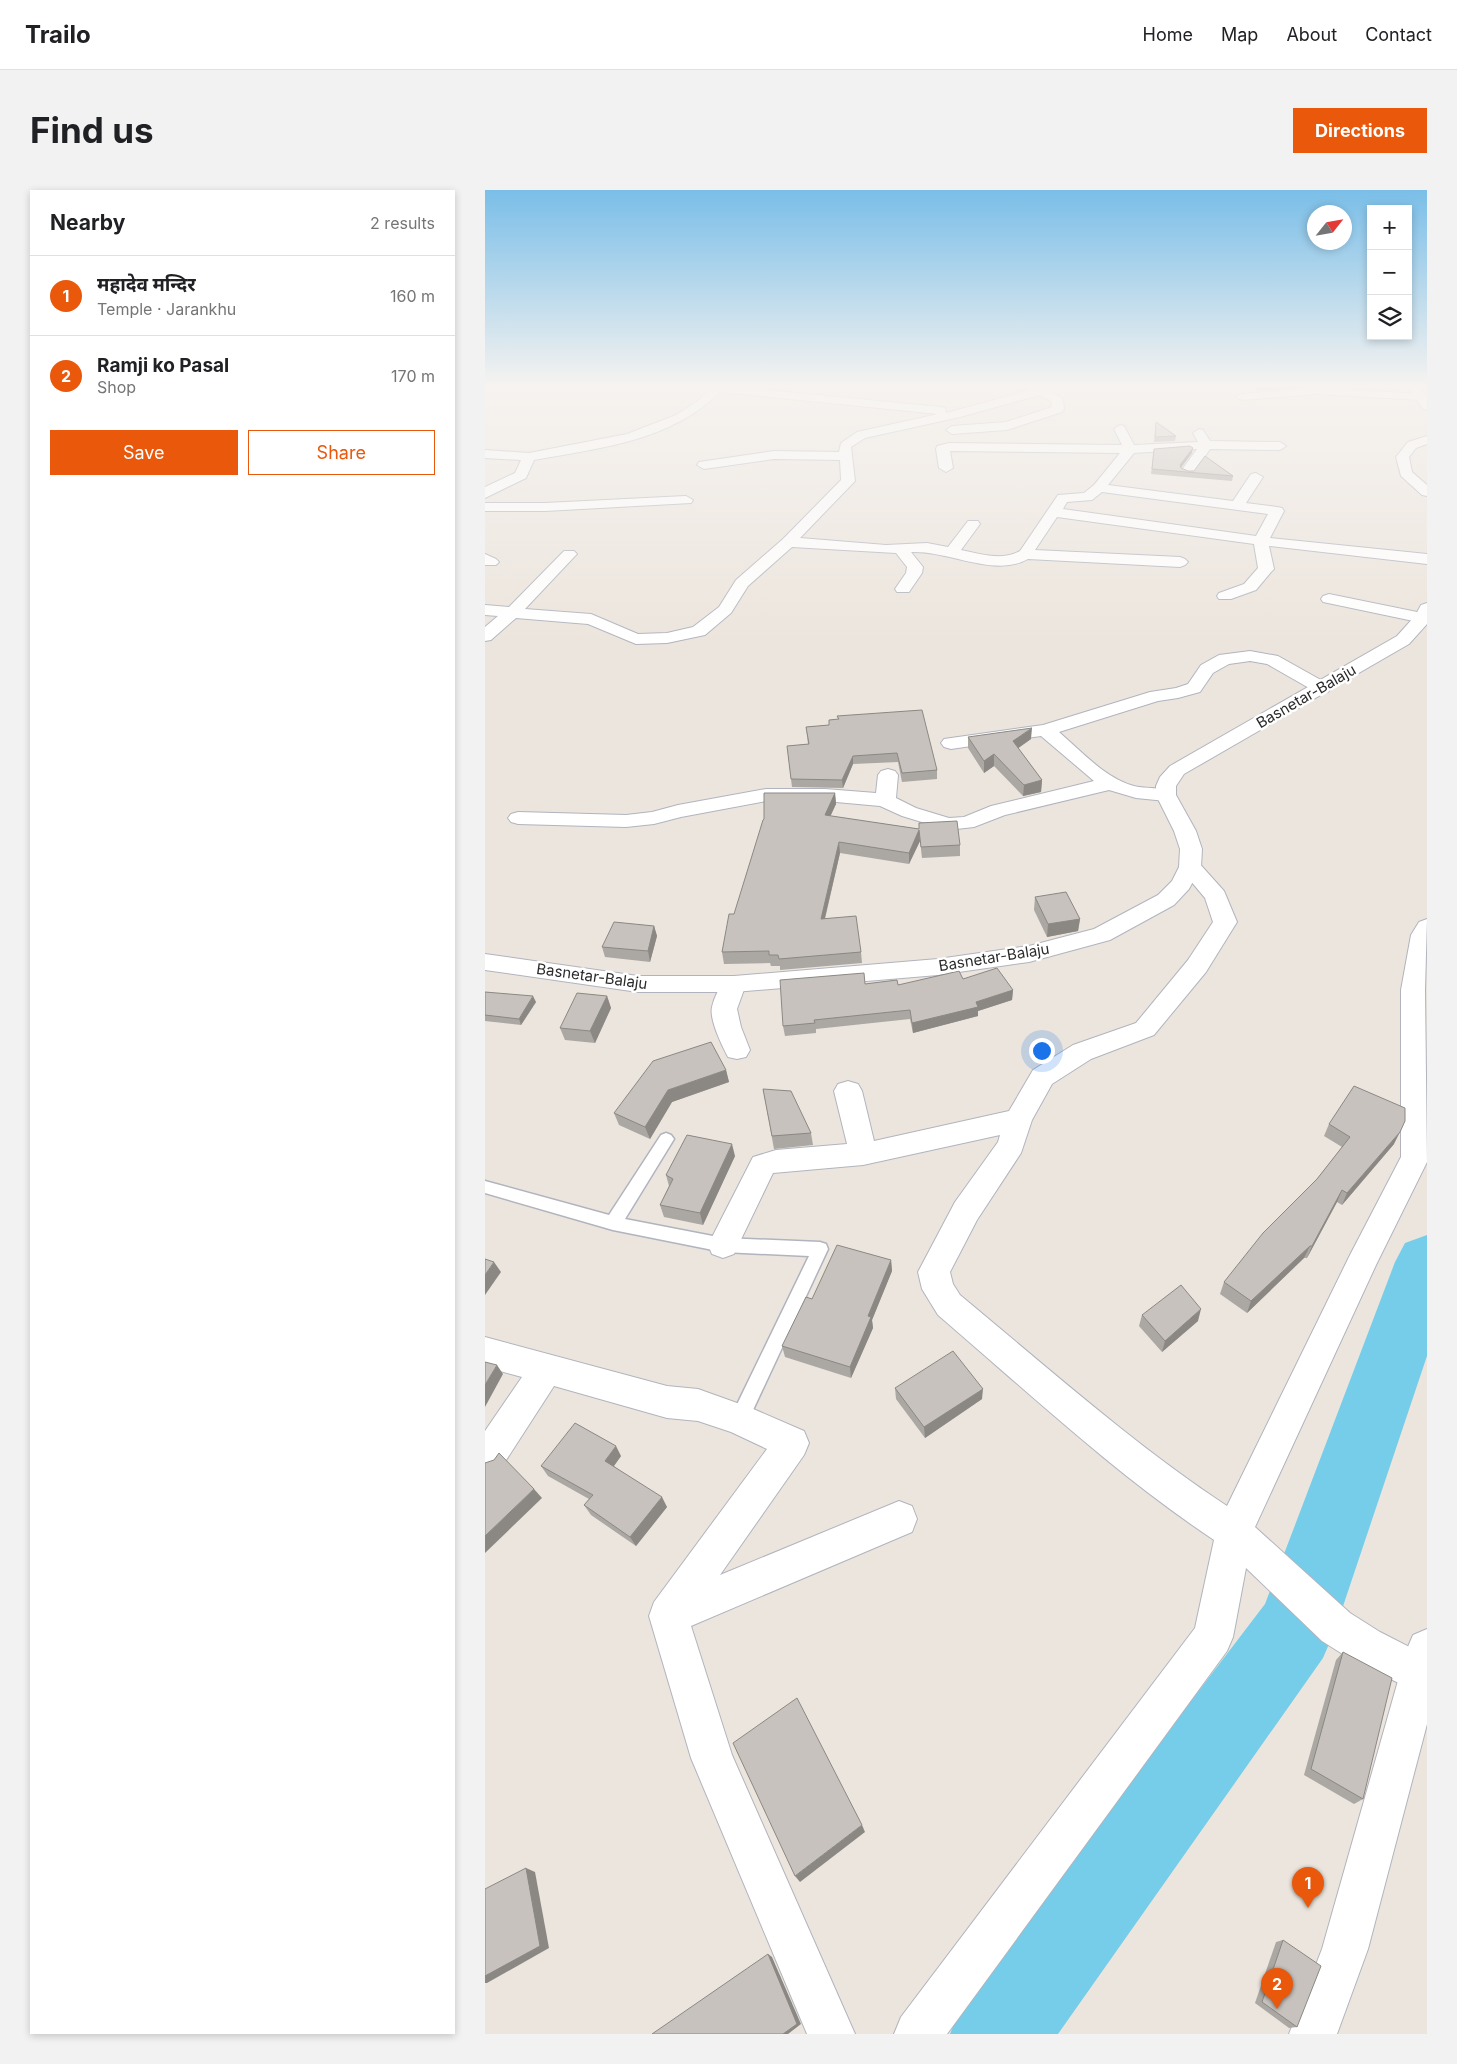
<!DOCTYPE html>
<meta charset="utf-8">
<style>
:root{--surface:#fff;--page:#f2f2f2;--text:#202124;--muted:#757577;--line:#e0e0e0;--accent:#ea580c}
body{margin:0;font-family:Inter,"Noto Sans Devanagari",sans-serif;background:var(--page);color:var(--text)}
.controls{position:absolute;right:15px;top:15px;display:grid;overflow:hidden;border-radius:0px;box-shadow:0 2px 8px #0003}
.controls button{width:45px;height:45px;display:grid;place-items:center;padding:0;border:0;border-bottom:1px solid var(--line);background:var(--surface);color:var(--text);font:25px sans-serif}
.compass{position:absolute;left:822px;top:15px;width:45px;height:45px;border-radius:50%;background:var(--surface);box-shadow:0 2px 8px #0003;rotate:59deg}
.you{position:absolute;left:556px;top:860px;width:18px;height:18px;margin:-12px;border:4px solid #fff;border-radius:50%;background:#1a73e8;box-shadow:0 0 0 8px #1a73e833}
.badge{display:grid;place-items:center;width:32px;height:32px;border-radius:50%;background:var(--accent);color:#fff;font-size:16px;font-weight:700}
.pin{position:absolute;translate:-50% -41px;filter:drop-shadow(0 1px 2px #0008)}
.pin::after{content:'';position:absolute;top:26px;width:18px;height:15px;background:inherit;clip-path:polygon(0 0,100% 0,50% 100%)}
.list{margin:0;padding:0;list-style:none}
h2{display:flex;justify-content:space-between;align-items:center;height:65px;margin:0;padding:0 20px;font-size:21px}
h2 small{font-size:16px;font-weight:400;color:var(--muted)}
.list li{display:grid;grid-template-columns:32px 1fr auto;gap:15px;align-items:center;box-sizing:border-box;height:80px;padding:0 20px;border-top:1px solid var(--line)}
.list b{display:block;font-size:19px;white-space:nowrap}
.list p{margin:0;font-size:16px;white-space:nowrap;color:var(--muted)}
.list em{font-size:16px;font-style:normal;color:var(--muted)}
.actions{display:flex;gap:10px;padding:15px 20px}
.actions a{flex:1;padding:11px 0;border:1px solid var(--accent);border-radius:0px;text-align:center;font-size:18px;color:var(--accent)}
.actions .main{background:var(--accent);color:#fff}
.icon{flex:none;width:28px;height:28px;fill:none;stroke:currentColor;stroke-width:2;stroke-linecap:round;stroke-linejoin:round}
.map{position:relative;flex:none;width:942px;height:1844px;overflow:hidden;border-radius:0px}
header{display:flex;align-items:center;gap:30px;box-sizing:border-box;height:70px;padding:0 25px;background:var(--surface);border-bottom:1px solid var(--line)}
header strong{font-size:24px}
nav{display:flex;gap:28px;margin-inline-start:auto;font-size:18px}
.intro{display:flex;align-items:center;justify-content:space-between;box-sizing:border-box;height:120px;padding:0 30px}
h1{margin:0;font-size:35px}
.button{padding:12px 22px;border-radius:0px;background:var(--accent);color:#fff;font-size:18px;font-weight:700}
main{display:flex;gap:30px;padding:0 30px}
aside{flex:1;background:var(--surface);border-radius:0px;box-shadow:0 2px 8px #0003}
.map>svg:first-child{display:block}
</style>
<header>
<strong>Trailo</strong>
<nav><a>Home</a><a>Map</a><a>About</a><a>Contact</a></nav>
</header>
<div class="intro"><h1>Find us</h1><a class="button">Directions</a></div>
<main>
<aside>
<h2>Nearby<small>2 results</small></h2>
<ul class="list">
<li><span class="badge">1</span><div><b>महादेव मन्दिर</b><p>Temple · Jarankhu</p></div><em>160 m</em></li>
<li><span class="badge">2</span><div><b>Ramji ko Pasal</b><p>Shop</p></div><em>170 m</em></li>
</ul>
<div class="actions"><a class="main">Save</a><a>Share</a></div>
</aside>
<div class="map">
<svg width="942" height="1844" viewBox="0 0 942 1844">
<rect width="100%" height="100%" fill="#ece5dd"/>
<g fill="none" stroke-linecap="round" stroke-linejoin="round">
<path fill="#75cde9" fill-rule="evenodd" d="M 942,1045 L 942,1166 L 850,1440 L 838,1468 L 573,1844 L 465,1844 L 479,1809 L 780,1414 L 910,1072 L 920,1053 Z"/>
<defs>
<path id="lane" d="M 181,943 L 186,945 L 189,949 L 140,1029 L 238,1048 L 335,1052 L 341,1054 L 343,1059 L 261,1235 L 254,1238 L 247,1235 L 245,1229 L 324,1066 L 238,1062 L 128,1040 L 0,1003 L 0,991 L 124,1025 L 176,945 Z"/>
<g id="street">
<path d="M 228,195 L 456,217 L 460,218 L 461,223 L 545,200 L 540,195 L 554,195 L 578,209 L 579,219 L 577,222 L 522,240 L 467,244 L 461,240 L 467,236 L 521,232 L 567,217 L 566,211 L 555,205 L 475,227 L 380,248 L 366,257 L 370,291 L 315,348 L 401,355 L 442,353 L 463,357 L 483,331 L 493,331 L 495,334 L 476,360 C 496,364 516,371 535,361 L 573,305 L 599,303 L 609,295 L 635,263 L 465,261 L 468,278 L 461,282 L 454,278 L 451,259 L 452,256 L 464,253 L 637,255 L 629,239 L 635,235 L 639,236 L 649,255 L 713,252 L 708,243 L 714,239 L 718,240 L 725,251 L 795,252 L 801,256 L 795,260 L 725,259 L 708,284 L 703,285 L 696,281 L 712,259 L 649,263 L 623,295 L 748,311 L 766,284 L 771,283 L 778,287 L 761,313 L 792,317 L 797,318 L 799,321 L 785,348 L 942,364 L 942,374 L 784,356 L 789,379 L 786,382 L 771,400 L 746,409 L 734,409 L 732,406 L 734,403 L 759,394 L 773,378 L 769,354 L 572,327 L 550,360 L 695,367 L 700,369 L 703,372 L 700,375 L 695,377 L 543,369 C 510,388 463,360 426,362 L 438,377 L 437,383 L 424,402 L 412,402 L 410,399 L 421,383 L 422,377 L 411,363 L 307,357 L 263,396 L 246,423 L 220,445 L 182,453 L 151,454 L 103,434 L 31,428 L 6,450 L 0,451 L 0,437 L 13,426 L 0,425 L 0,415 L 24,417 L 79,361 L 89,361 L 92,364 L 89,367 L 40,419 L 106,424 L 153,444 L 182,443 L 208,437 L 234,417 L 251,390 L 298,349 L 356,290 L 355,270 L 289,269 L 219,279 L 212,275 L 214,272 L 289,261 L 354,262 L 356,253 L 372,242 L 453,224 L 235,202 C 186,251 115,258 49,270 L 41,288 L 0,308 L 0,297 L 30,283 L 36,270 L 0,268 L 0,260 L 44,263 L 142,244 L 191,225 L 213,211 ZM 617,302 L 783,324 L 771,346 L 578,319 L 582,312 L 607,310 Z"/>
<path d="M 832,198 L 936,204 L 942,207 L 936,210 L 832,204 L 757,210 L 751,207 L 757,204 Z"/>
<path d="M 201,306 L 208,310 L 206,313 L 60,321 L 0,321 L 0,313 L 60,313 Z"/>
<path d="M 0,364 L 11,369 L 14,372 L 11,375 L 0,375 Z"/>
<path d="M 844,404 L 942,424 L 942,432 L 938,433 L 838,412 L 836,409 L 838,406 Z"/>
<path d="M 765,461 L 793,466 L 843,494 L 846,498 L 843,502 L 837,503 L 831,502 L 782,474 L 765,471 L 744,474 L 728,483 L 715,502 L 693,508 L 673,511 L 574,542 C 596,561 620,588 649,596 C 662,599 675,597 688,601 L 691,605 L 688,609 L 681,611 L 651,608 L 624,600 L 520,625 L 489,637 L 463,640 L 417,626 L 395,616 L 340,611 L 281,611 L 196,627 L 169,634 L 141,637 L 33,634 L 26,632 L 23,628 L 26,624 L 33,622 L 141,625 L 167,622 L 193,615 L 281,599 L 340,599 L 391,603 L 393,585 L 396,581 L 403,579 L 410,581 L 413,585 L 411,608 L 431,618 L 464,628 L 479,627 L 506,616 L 609,591 L 556,546 L 466,559 L 459,557 L 456,553 L 459,549 L 558,535 L 665,502 L 691,498 L 703,494 L 716,475 L 734,465 Z"/>
<path d="M 705,670 L 713,672 L 739,701 L 752,732 L 721,782 L 669,845 L 606,869 L 567,894 L 547,930 L 536,963 L 492,1030 L 465,1082 L 468,1094 L 475,1105 C 562,1177 648,1254 742,1316 L 865,1065 L 916,967 L 916,800 L 926,745 L 934,732 L 942,729 L 940,800 L 942,972 L 891,1075 L 770,1337 L 865,1423 L 895,1442 L 942,1466 L 942,1502 L 936,1504 L 867,1470 L 837,1451 L 761,1378 L 748,1447 L 742,1461 L 462,1844 L 409,1844 L 416,1827 L 710,1438 L 729,1350 C 630,1284 543,1202 453,1125 L 437,1099 L 433,1082 L 470,1012 L 513,952 L 515,945 L 378,975 L 288,983 L 249,1064 L 238,1068 L 227,1064 L 223,1055 L 268,967 L 291,960 L 362,954 L 349,901 L 353,894 L 363,891 L 373,894 L 377,901 L 389,951 L 524,921 L 548,880 L 588,855 L 651,833 L 703,770 L 728,732 L 720,708 L 694,677 L 697,672 Z"/>
<path d="M 249,786 L 258,788 L 261,794 L 252,819 L 256,837 L 265,860 L 261,867 L 252,869 L 243,867 C 237,856 224,829 227,817 C 229,808 235,796 240,788 Z"/>
<path d="M 0,1147 L 182,1196 L 213,1199 L 266,1218 L 319,1241 L 324,1253 L 319,1265 L 235,1385 L 414,1311 L 427,1316 L 432,1329 L 427,1342 L 206,1436 L 247,1565 L 370,1844 L 322,1844 L 206,1568 L 164,1426 L 169,1412 L 282,1259 L 246,1242 L 213,1231 L 182,1228 L 69,1196 L 16,1278 L 0,1283 L 0,1241 L 37,1187 L 0,1177 Z"/>
</g>
<g id="secondary">
<path d="M 922,195 L 933,195 L 942,208 L 942,220 L 938,219 Z"/>
<path d="M 942,246 L 942,254 L 931,258 L 924,267 L 927,282 L 942,295 L 942,306 L 937,305 L 916,286 L 911,267 L 923,252 Z"/>
<path d="M 942,413 L 942,434 L 924,454 L 699,584 L 691,596 L 691,605 L 711,641 L 717,659 L 716,677 L 704,699 L 689,715 L 625,750 L 544,772 L 453,785 L 249,802 L 153,802 L 0,780 L 0,764 L 153,786 L 249,786 L 453,769 L 544,756 L 609,739 L 673,705 L 687,691 L 694,677 L 695,659 L 689,641 L 671,605 L 671,596 L 675,587 L 685,576 L 912,446 L 930,426 L 936,415 Z"/>
<path d="M 942,1439 L 942,1534 L 883,1759 L 852,1844 L 804,1844 L 837,1759 L 922,1459 L 928,1445 Z"/>
</g>
</defs>
<use href="#lane" stroke="#b1b4be" stroke-width="3"/>
<use href="#street" stroke="#b1b4be" stroke-width="2"/>
<use href="#secondary" stroke="#b1b4be" stroke-width="2"/>
<use href="#lane" fill="#fff" fill-rule="evenodd"/>
<use href="#street" fill="#fff" fill-rule="evenodd"/>
<use href="#secondary" fill="#fff" fill-rule="evenodd"/>
</g>
<g fill="#aba7a3">
<path d="M 767,195 L 842,195 L 771,201 Z"/>
<path d="M 854,195 L 921,195 L 854,196 Z"/>
<path d="M 671,232 L 691,246 L 690,251 L 669,252 Z"/>
<path d="M 669,259 L 707,263 L 696,278 L 703,281 L 748,286 L 747,291 L 666,284 Z"/>
<path d="M 352,526 L 452,580 L 452,589 L 417,592 L 413,572 L 368,574 L 358,598 L 307,597 L 302,556 L 323,554 L 321,537 L 344,535 L 353,529 Z"/>
<path d="M 483,547 L 546,549 L 533,558 L 557,590 L 556,602 L 538,606 L 509,576 L 499,583 L 483,558 Z"/>
<path d="M 350,603 L 351,614 L 345,626 L 434,639 L 434,633 L 475,655 L 475,666 L 437,668 L 435,651 L 424,674 L 355,663 L 340,729 L 376,762 L 377,773 L 295,780 L 295,776 L 286,776 L 285,773 L 239,774 L 237,762 L 249,724 Z"/>
<path d="M 550,707 L 595,729 L 593,741 L 562,747 L 549,720 Z"/>
<path d="M 169,736 L 172,746 L 165,772 L 120,767 L 117,757 Z"/>
<path d="M 478,789 L 528,800 L 527,810 L 493,821 L 493,826 L 428,843 L 425,829 L 331,839 L 331,843 L 300,846 L 298,836 L 380,794 L 413,795 Z"/>
<path d="M 0,802 L 51,812 L 36,835 L 0,831 Z"/>
<path d="M 122,806 L 126,818 L 110,853 L 80,850 L 75,838 Z"/>
<path d="M 241,880 L 244,892 L 187,912 L 165,949 L 134,935 L 129,923 Z"/>
<path d="M 278,899 L 326,943 L 328,955 L 289,959 Z"/>
<path d="M 844,934 L 909,954 L 857,1015 L 852,1012 L 822,1068 L 819,1068 L 762,1123 L 735,1104 L 739,1092 L 832,989 L 857,957 L 839,946 Z"/>
<path d="M 250,966 L 218,1035 L 179,1027 L 175,1015 L 184,996 L 181,985 Z"/>
<path d="M 406,1070 L 407,1081 L 387,1130 L 388,1138 L 366,1188 L 300,1167 L 297,1156 L 327,1109 Z"/>
<path d="M 657,1125 L 713,1131 L 677,1162 L 654,1136 Z"/>
<path d="M 410,1198 L 497,1209 L 440,1248 L 411,1209 Z"/>
<path d="M 136,1266 L 129,1276 L 182,1317 L 151,1356 L 106,1325 L 99,1315 L 104,1309 L 63,1286 L 56,1276 Z"/>
<path d="M 858,1462 L 878,1609 L 869,1614 L 819,1585 L 851,1470 Z"/>
<path d="M 798,1750 L 812,1837 L 804,1838 L 770,1813 L 791,1752 Z"/>
</g>
<g fill="#8b8884">
<path d="M 783,195 L 842,195 L 771,201 L 772,196 Z"/>
<path d="M 708,258 L 707,263 L 694,280 L 695,275 Z"/>
<path d="M 547,538 L 546,549 L 528,562 L 528,551 Z"/>
<path d="M 509,564 L 509,576 L 499,583 L 499,571 Z"/>
<path d="M 368,566 L 368,574 L 358,598 L 357,590 Z"/>
<path d="M 557,590 L 556,602 L 538,606 L 539,595 Z"/>
<path d="M 350,603 L 351,614 L 341,636 L 340,625 Z"/>
<path d="M 434,640 L 435,651 L 424,674 L 424,663 Z"/>
<path d="M 354,652 L 355,663 L 337,740 L 336,729 Z"/>
<path d="M 595,729 L 593,741 L 562,747 L 563,734 Z"/>
<path d="M 169,736 L 172,746 L 165,772 L 163,761 Z"/>
<path d="M 528,800 L 527,810 L 493,821 L 493,826 L 428,843 L 427,833 Z"/>
<path d="M 48,806 L 51,812 L 36,835 L 34,829 Z"/>
<path d="M 122,806 L 126,818 L 110,853 L 105,841 Z"/>
<path d="M 241,880 L 244,892 L 187,912 L 165,949 L 160,937 L 183,900 Z"/>
<path d="M 915,942 L 909,954 L 857,1015 L 862,1003 Z"/>
<path d="M 247,954 L 250,966 L 218,1035 L 215,1023 Z"/>
<path d="M 857,1000 L 852,1012 L 822,1068 L 827,1056 Z"/>
<path d="M 825,1056 L 819,1068 L 762,1123 L 766,1111 Z"/>
<path d="M 406,1070 L 407,1081 L 387,1130 L 388,1138 L 366,1188 L 365,1177 L 383,1126 Z"/>
<path d="M 9,1072 L 16,1082 L 0,1105 L 0,1085 Z"/>
<path d="M 716,1119 L 713,1131 L 677,1162 L 680,1151 Z"/>
<path d="M 12,1175 L 18,1184 L 0,1217 L 0,1195 Z"/>
<path d="M 498,1199 L 497,1209 L 440,1248 L 439,1237 Z"/>
<path d="M 131,1256 L 136,1266 L 126,1280 L 120,1271 Z"/>
<path d="M 49,1299 L 57,1308 L 0,1363 L 0,1346 Z"/>
<path d="M 177,1307 L 182,1317 L 151,1356 L 145,1347 Z"/>
<path d="M 377,1635 L 380,1642 L 315,1692 L 310,1686 Z"/>
<path d="M 41,1678 L 50,1682 L 64,1758 L 2,1793 L 0,1793 L 0,1786 Z"/>
<path d="M 283,1764 L 287,1767 L 316,1834 L 303,1844 L 298,1844 Z"/>
</g>
<g fill="#c7c2bd" stroke="#8b8884">
<path d="M 671,232 L 691,246 L 670,247 Z"/>
<path d="M 705,256 L 708,258 L 695,275 L 696,278 L 703,281 L 709,281 L 720,266 L 748,286 L 667,279 L 669,259 Z"/>
<path d="M 437,520 L 452,580 L 417,583 L 412,563 L 368,566 L 357,590 L 306,589 L 302,556 L 324,554 L 321,537 L 344,535 L 344,530 L 354,529 L 352,526 Z"/>
<path d="M 547,538 L 528,551 L 557,590 L 539,595 L 509,564 L 499,571 L 483,547 Z"/>
<path d="M 279,603 L 350,603 L 340,625 L 434,639 L 434,633 L 472,631 L 475,655 L 436,657 L 434,640 L 424,663 L 354,652 L 336,729 L 371,726 L 376,762 L 294,769 L 293,765 L 284,765 L 284,761 L 237,762 L 244,724 L 249,724 L 278,630 L 279,629 Z"/>
<path d="M 581,702 L 595,729 L 563,734 L 550,707 Z"/>
<path d="M 129,732 L 169,736 L 163,761 L 117,757 Z"/>
<path d="M 512,778 L 528,800 L 491,812 L 493,817 L 427,833 L 425,820 L 329,830 L 330,833 L 298,836 L 295,790 L 379,783 L 380,794 L 412,790 L 413,795 L 474,781 L 478,789 Z"/>
<path d="M 0,802 L 48,806 L 34,829 L 0,825 Z"/>
<path d="M 92,803 L 122,806 L 105,841 L 75,838 Z"/>
<path d="M 226,852 L 241,880 L 183,900 L 160,937 L 129,923 L 168,871 Z"/>
<path d="M 869,896 L 920,918 L 920,931 L 915,942 L 862,1003 L 857,1000 L 827,1056 L 825,1056 L 766,1111 L 739,1092 L 778,1043 L 832,989 L 865,947 L 844,934 Z"/>
<path d="M 278,899 L 306,901 L 326,943 L 287,946 Z"/>
<path d="M 202,945 L 247,954 L 215,1023 L 175,1015 L 188,989 L 181,985 Z"/>
<path d="M 352,1055 L 406,1070 L 383,1126 L 386,1127 L 365,1177 L 297,1156 L 321,1107 L 327,1109 Z"/>
<path d="M 0,1069 L 9,1072 L 0,1085 Z"/>
<path d="M 696,1095 L 716,1119 L 680,1151 L 657,1125 Z"/>
<path d="M 468,1161 L 498,1199 L 439,1237 L 410,1198 Z"/>
<path d="M 0,1172 L 12,1175 L 0,1195 Z"/>
<path d="M 90,1233 L 131,1256 L 120,1271 L 177,1307 L 145,1347 L 99,1315 L 108,1305 L 56,1276 Z"/>
<path d="M 14,1263 L 49,1299 L 0,1346 L 0,1273 L 9,1270 Z"/>
<path d="M 858,1462 L 907,1488 L 878,1609 L 826,1579 Z"/>
<path d="M 312,1508 L 377,1635 L 310,1686 L 248,1553 Z"/>
<path d="M 41,1678 L 55,1756 L 0,1786 L 0,1699 Z"/>
<path d="M 798,1750 L 836,1776 L 812,1837 L 777,1812 Z"/>
<path d="M 283,1764 L 312,1834 L 298,1844 L 167,1844 Z"/>
</g>
<linearGradient id="sky" x2="0" y2="1"><stop stop-color="#7abee8"/><stop offset="0.43" stop-color="#f6f3f0"/><stop offset="1" stop-color="#f6f3f0" stop-opacity="0"/></linearGradient>
<rect width="942" height="454" fill="url(#sky)"/>
<g text-anchor="middle" dominant-baseline="central" stroke-width="5" stroke-linejoin="round" paint-order="stroke">
<g font-size="15" fill="#2b2b2b" stroke="#fff">
<text transform="translate(821 506) rotate(-30)">Basnetar-Balaju</text>
<text transform="translate(509 767) rotate(-9)">Basnetar-Balaju</text>
<text transform="translate(107 786) rotate(8)">Basnetar-Balaju</text>
</g>
</g>
</svg>
<div class="controls">
<button>+</button>
<button>−</button>
<button><svg class="icon" aria-label="layers" viewBox="0 0 24 24"><path d="M12 4l9 5-9 5-9-5zM3 14l9 5 9-5"/></svg></button>
</div>
<svg class="compass" viewBox="-18 -18 36 36"><path d="M0-13l5 13h-10z" fill="#e53935"/><path d="M0 13l5-13h-10z" fill="#757577"/></svg>
<div class="you"></div>
<div class="pin badge" style="left:823px;top:1718px">1</div>
<div class="pin badge" style="left:792px;top:1819px">2</div>
</div>
</main>
